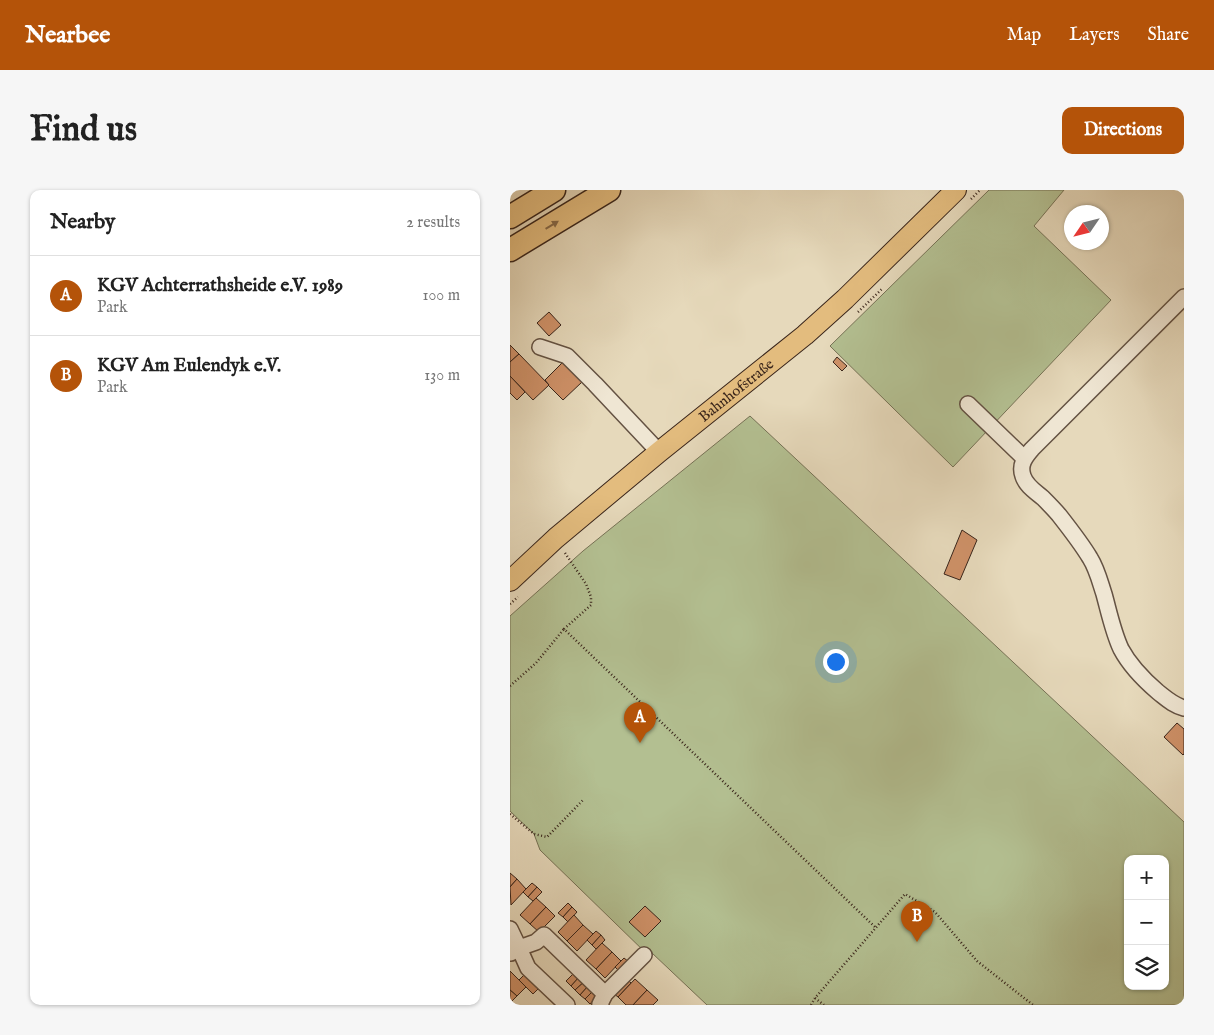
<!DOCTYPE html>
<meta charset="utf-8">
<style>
:root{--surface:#fff;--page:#f6f6f6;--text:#222;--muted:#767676;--line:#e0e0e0;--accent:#b45309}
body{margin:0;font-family:"IM FELL English",serif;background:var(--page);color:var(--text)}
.controls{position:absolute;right:15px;bottom:15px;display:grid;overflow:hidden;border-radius:10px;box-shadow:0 1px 4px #0004}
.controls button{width:45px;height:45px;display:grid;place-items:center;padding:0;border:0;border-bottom:1px solid var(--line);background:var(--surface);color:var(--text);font:25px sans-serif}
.compass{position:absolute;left:554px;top:15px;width:45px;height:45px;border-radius:50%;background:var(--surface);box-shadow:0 1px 4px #0004;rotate:235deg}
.you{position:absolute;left:325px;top:471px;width:18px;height:18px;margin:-12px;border:4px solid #fff;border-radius:50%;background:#1a73e8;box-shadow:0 0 0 8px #1a73e833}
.badge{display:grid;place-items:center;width:32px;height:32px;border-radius:50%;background:var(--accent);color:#fff;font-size:16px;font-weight:700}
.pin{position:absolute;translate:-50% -41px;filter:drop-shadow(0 1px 2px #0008)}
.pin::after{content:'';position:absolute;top:26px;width:18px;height:15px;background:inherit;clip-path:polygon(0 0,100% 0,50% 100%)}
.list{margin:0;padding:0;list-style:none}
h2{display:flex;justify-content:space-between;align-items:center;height:65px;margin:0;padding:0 20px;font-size:21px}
h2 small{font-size:16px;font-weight:400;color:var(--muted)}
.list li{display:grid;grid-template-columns:32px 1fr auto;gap:15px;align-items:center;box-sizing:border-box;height:80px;padding:0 20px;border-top:1px solid var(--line)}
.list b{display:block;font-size:19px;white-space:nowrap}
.list p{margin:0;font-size:16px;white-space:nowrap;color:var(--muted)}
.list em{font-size:16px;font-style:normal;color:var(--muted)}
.icon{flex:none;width:28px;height:28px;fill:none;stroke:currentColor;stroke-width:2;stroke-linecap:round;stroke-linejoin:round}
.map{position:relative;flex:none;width:674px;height:815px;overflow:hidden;border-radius:10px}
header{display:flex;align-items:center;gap:30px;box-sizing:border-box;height:70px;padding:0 25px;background:var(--accent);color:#fff}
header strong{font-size:24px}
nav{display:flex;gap:28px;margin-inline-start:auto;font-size:18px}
.intro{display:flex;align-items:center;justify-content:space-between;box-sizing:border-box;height:120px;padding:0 30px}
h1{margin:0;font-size:35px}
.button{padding:12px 22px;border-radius:10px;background:var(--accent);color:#fff;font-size:18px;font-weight:700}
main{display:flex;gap:30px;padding:0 30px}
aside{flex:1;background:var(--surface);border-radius:10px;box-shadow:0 1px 4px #0004}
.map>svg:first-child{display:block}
</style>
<header>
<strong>Nearbee</strong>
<nav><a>Map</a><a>Layers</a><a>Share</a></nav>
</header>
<div class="intro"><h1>Find us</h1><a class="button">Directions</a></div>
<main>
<aside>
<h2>Nearby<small>2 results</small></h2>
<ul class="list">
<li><span class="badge">A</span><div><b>KGV Achterrathsheide e.V. 1989</b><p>Park</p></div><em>100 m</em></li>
<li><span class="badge">B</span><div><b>KGV Am Eulendyk e.V.</b><p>Park</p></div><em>130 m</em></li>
</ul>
</aside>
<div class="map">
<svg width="674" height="815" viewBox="0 0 674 815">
<rect width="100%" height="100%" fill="#e6d9bb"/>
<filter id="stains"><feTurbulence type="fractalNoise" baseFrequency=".004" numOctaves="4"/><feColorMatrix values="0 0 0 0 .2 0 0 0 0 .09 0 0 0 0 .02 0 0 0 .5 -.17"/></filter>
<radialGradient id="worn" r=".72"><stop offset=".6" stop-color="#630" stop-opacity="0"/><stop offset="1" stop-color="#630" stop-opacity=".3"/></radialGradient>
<g fill="#b3bf91" stroke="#767256" fill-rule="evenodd">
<path d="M 479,0 L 554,0 L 524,36 L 601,110 L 443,277 L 320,156 Z"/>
<path d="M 240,226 L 674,632 L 674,815 L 197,815 L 142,763 L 139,766 L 30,660 L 24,644 L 0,621 L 0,426 L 73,361 ZM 618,669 L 655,669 L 655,796 L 618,796 Z"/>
</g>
<g fill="#ce9168" stroke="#39251b">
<path d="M 39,122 L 51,135 L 39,146 L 27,133 Z"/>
<path d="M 0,155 L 9,164 L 0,172 Z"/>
<path d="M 9,164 L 39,195 L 23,210 L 0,186 L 0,172 Z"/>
<path d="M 327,167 L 337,176 L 332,181 L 323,172 Z"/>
<path d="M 53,172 L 72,192 L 53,210 L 38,195 L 39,195 L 35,190 Z"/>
<path d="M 0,186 L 15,202 L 7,210 L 0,203 Z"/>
<path d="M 452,340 L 467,350 L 450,390 L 434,384 Z"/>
<path d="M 667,533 L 674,539 L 674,564 L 673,565 L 654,547 Z"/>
<path d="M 0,683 L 7,689 L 0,697 Z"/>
<path d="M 7,689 L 16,699 L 1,715 L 0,697 Z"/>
<path d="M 22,693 L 27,697 L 18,707 L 13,702 Z"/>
<path d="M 27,697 L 32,702 L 23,711 L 18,707 Z"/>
<path d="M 26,708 L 36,717 L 20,734 L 10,725 Z"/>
<path d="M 58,713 L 62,717 L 53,727 L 48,723 Z"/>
<path d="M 135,716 L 151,731 L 135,747 L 119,732 Z"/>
<path d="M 36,717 L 45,726 L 29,742 L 20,734 Z"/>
<path d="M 62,717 L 67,722 L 58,732 L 53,727 Z"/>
<path d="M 64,725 L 73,735 L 57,751 L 48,742 Z"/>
<path d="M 73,735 L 83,744 L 67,761 L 57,751 Z"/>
<path d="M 86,741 L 91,745 L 82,755 L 77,750 Z"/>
<path d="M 91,745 L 95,750 L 86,759 L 82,755 Z"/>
<path d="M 92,753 L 102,762 L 86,779 L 76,770 Z"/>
<path d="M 102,762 L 111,771 L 95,788 L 86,779 Z"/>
<path d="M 114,768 L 119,772 L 110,782 L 105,777 Z"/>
<path d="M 0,781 L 16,797 L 7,806 L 0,800 Z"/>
<path d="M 65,782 L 70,786 L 61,796 L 56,791 Z"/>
<path d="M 16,783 L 30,797 L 23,804 L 9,790 Z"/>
<path d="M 70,786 L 75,791 L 65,800 L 61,796 Z"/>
<path d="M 117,789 L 121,793 L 108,807 L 103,803 Z"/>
<path d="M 125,789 L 137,800 L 123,815 L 116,815 L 108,807 Z"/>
<path d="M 75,791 L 79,795 L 70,805 L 65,800 Z"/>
<path d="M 79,795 L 84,800 L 75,809 L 70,805 Z"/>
<path d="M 0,800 L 7,806 L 0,813 Z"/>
<path d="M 84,800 L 89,804 L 80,814 L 75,809 Z"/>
<path d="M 137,800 L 148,810 L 143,815 L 123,815 Z"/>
</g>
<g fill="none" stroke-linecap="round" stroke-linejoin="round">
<defs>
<g id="minor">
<path d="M 674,107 L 522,259 C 515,267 509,275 513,286 C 516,296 526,302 533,308 C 539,314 544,319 549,325 C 560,339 571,353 580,368 C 587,379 590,392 594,404 C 599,422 603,442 611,459 C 620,476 634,490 648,502 C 657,509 663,515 674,518"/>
<path d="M 30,157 L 57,166 L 85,194 L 149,262"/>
<path d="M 458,214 L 514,268"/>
<path d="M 0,739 L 9,758 L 1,763"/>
<path d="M 57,815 L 18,778 L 9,758 L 26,752 L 34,745 L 95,804"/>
<path d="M 91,815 L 90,814 L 95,804 L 134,765"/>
</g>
<g id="major">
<path id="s1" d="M 0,391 L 46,348 L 149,262 L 295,145 L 335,109 L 446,0"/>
</g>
<g id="highway">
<path d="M 0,27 L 44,0"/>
<path d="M 0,60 L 99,0"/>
</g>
</defs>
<use href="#minor" stroke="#645243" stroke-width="18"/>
<use href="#major" stroke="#39251b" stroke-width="22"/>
<use href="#highway" stroke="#39251b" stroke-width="25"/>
<g stroke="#39251b" stroke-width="2.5" stroke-dasharray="1 2.5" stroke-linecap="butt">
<path d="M 461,9 L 470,0"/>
<path d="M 348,122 L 373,98"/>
<path d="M 55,363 L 76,394 L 81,407 L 81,415 L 54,439 L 365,737"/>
<path d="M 0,414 L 8,407"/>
<path d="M 0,496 L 26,473 L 54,439"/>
<path d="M 0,624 L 24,644 L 37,647 L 74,609"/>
<path d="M 305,808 L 314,815"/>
<path d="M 301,815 L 305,808 L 395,704 L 425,722 L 467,771 L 523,815"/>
</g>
<use href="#minor" stroke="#efe6d3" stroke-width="15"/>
<use href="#major" stroke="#e3bc7e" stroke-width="20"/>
<use href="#highway" stroke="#e3bc7e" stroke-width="22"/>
</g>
<defs><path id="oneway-solid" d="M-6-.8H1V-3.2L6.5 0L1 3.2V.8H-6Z" transform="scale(1.25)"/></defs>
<use fill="#866948" href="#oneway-solid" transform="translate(42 35) rotate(-31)"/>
<g text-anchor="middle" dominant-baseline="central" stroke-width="4" stroke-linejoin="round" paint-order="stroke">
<g font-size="15" fill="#39251b" stroke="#efe6d3">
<text stroke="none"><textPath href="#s1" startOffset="296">Bahnhofstraße</textPath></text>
</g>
</g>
<rect width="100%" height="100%" filter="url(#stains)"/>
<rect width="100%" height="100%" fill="url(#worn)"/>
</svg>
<div class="controls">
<button>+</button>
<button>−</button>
<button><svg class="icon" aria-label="layers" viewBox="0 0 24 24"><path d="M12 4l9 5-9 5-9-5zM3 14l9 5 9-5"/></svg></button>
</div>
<svg class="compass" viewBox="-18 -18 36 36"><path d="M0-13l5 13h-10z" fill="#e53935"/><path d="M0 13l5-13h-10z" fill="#767676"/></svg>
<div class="you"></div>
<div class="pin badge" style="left:130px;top:553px">A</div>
<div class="pin badge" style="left:407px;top:752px">B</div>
</div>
</main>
